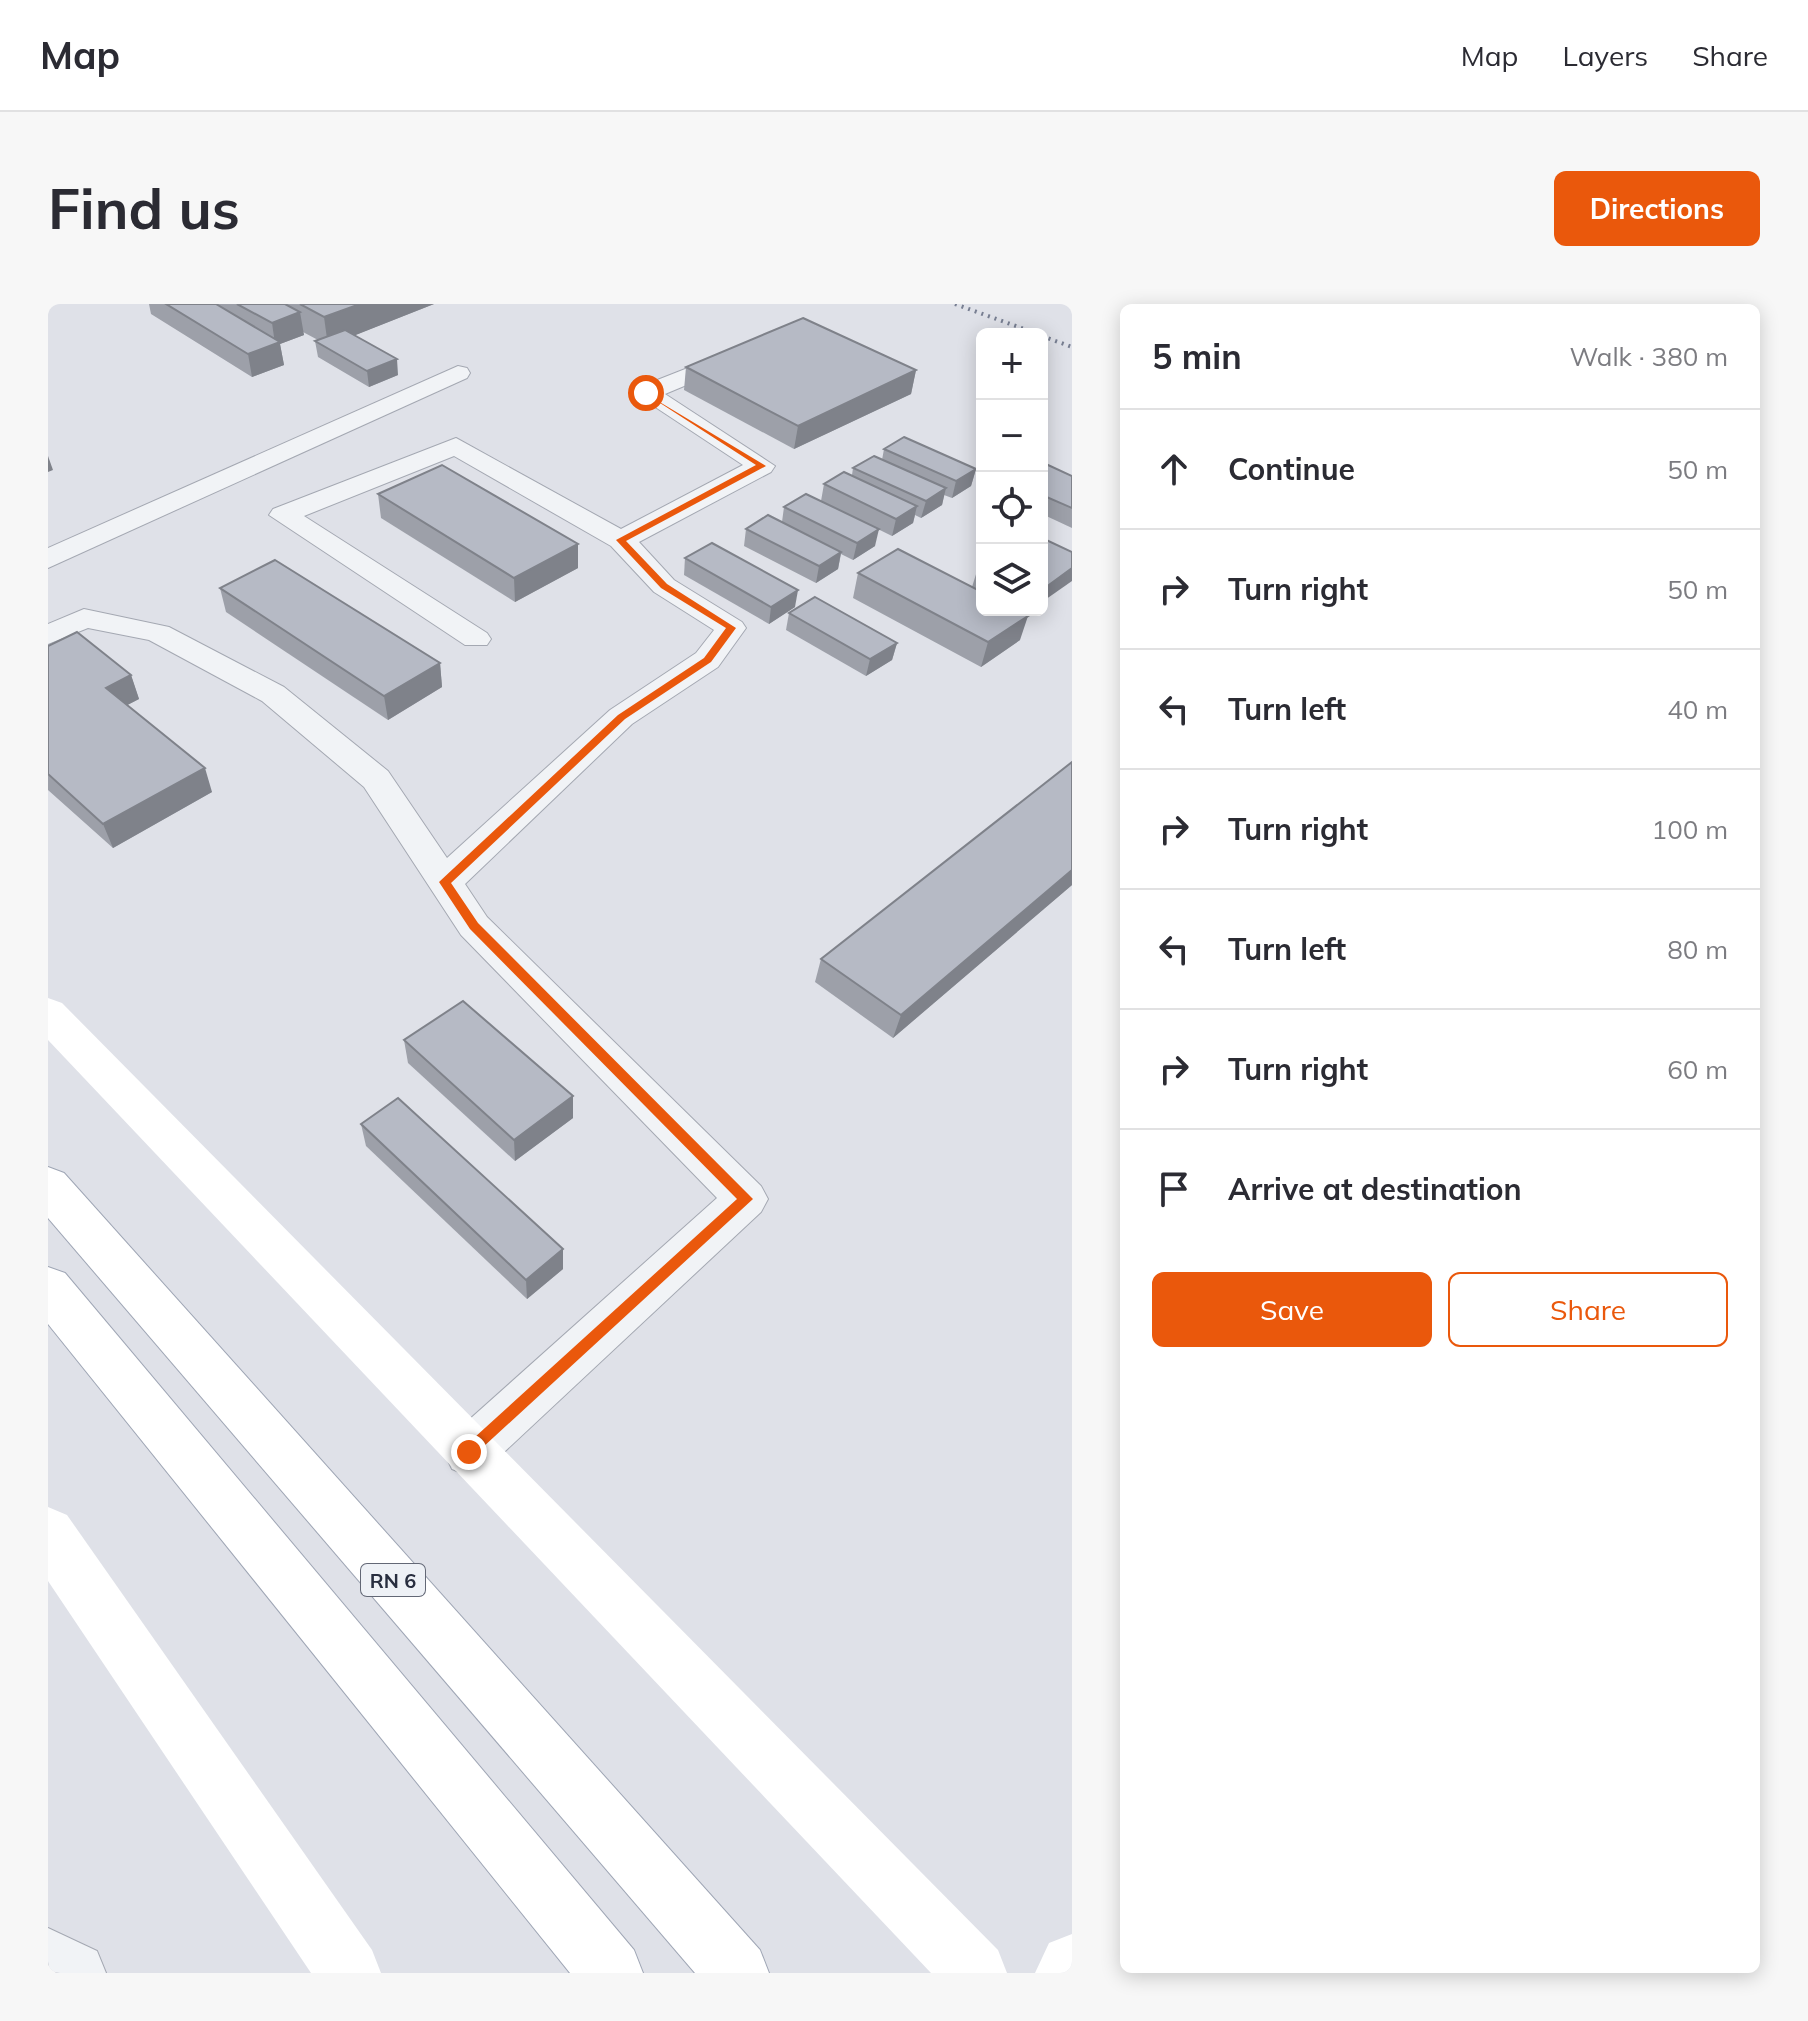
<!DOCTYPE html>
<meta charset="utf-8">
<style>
:root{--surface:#fff;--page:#f7f7f7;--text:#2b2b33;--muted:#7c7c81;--line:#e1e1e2;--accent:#ea580c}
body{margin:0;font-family:Mulish,sans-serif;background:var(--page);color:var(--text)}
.controls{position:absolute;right:24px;top:24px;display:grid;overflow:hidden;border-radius:12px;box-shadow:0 4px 20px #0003}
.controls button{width:72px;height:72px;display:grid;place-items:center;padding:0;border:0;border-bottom:2px solid var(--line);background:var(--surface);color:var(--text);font:40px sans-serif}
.stop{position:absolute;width:24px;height:24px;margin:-18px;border:6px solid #ea580c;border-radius:50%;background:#fff}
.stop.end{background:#ea580c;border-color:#fff;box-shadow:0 2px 8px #0008}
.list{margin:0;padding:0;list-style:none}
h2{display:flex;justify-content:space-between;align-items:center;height:104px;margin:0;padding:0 32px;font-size:34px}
h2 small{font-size:26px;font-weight:400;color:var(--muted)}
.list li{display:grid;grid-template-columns:52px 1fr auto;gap:24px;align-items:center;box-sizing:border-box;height:120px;padding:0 32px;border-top:2px solid var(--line)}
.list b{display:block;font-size:30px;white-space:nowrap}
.list em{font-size:26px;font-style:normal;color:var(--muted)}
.actions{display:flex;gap:16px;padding:24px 32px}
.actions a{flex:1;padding:18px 0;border:2px solid var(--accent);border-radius:12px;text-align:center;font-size:28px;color:var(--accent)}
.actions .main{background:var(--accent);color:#fff}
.icon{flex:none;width:44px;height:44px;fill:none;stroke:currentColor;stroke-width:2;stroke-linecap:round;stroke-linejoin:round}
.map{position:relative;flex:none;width:1024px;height:1669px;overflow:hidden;border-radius:12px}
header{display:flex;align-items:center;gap:48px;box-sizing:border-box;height:112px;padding:0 40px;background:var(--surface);border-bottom:2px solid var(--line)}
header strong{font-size:38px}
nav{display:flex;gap:44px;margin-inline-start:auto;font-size:28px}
.intro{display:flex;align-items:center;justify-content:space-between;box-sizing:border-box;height:192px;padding:0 48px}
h1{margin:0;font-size:56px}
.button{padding:20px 36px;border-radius:12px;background:var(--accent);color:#fff;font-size:28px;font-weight:700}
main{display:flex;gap:48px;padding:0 48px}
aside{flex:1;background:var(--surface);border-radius:12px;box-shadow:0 4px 20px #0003}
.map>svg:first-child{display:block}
</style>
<header>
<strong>Map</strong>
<nav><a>Map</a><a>Layers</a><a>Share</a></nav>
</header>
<div class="intro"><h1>Find us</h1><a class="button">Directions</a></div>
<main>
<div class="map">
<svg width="1024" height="1669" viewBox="0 0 1024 1669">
<rect width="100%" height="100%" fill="#dfe1e8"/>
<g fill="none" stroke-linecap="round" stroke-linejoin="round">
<defs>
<g id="street">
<path d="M 688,45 L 700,52 L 696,57 L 617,90 L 727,162 L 723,168 L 591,238 L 626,276 L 694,318 L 698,324 L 670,363 L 584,420 L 417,580 L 439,613 L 713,882 L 720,895 L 713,908 L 438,1165 L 421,1172 L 404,1165 L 396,1148 L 404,1131 L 669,894 L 413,631 L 316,483 L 214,397 L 101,336 L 40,324 L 0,340 L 0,320 L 36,305 L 121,323 L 236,383 L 340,467 L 399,554 L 562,406 L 648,349 L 666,326 L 606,288 L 563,242 L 406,152 L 256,212 L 439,329 L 443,335 L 439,341 L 417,341 L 221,211 L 225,205 L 408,134 L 573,225 L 695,161 L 586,89 L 589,84 Z"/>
<path d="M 410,62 L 419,64 L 422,69 L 419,74 L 0,264 L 0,244 Z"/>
<path d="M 0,1624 L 49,1647 L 58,1669 L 0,1669 Z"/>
</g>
<g id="primary">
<path d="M 0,863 L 16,869 L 712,1646 L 721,1669 L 647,1669 L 0,914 Z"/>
<path d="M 0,963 L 17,969 L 586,1646 L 595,1669 L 522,1669 L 0,1020 Z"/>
</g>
</defs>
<use href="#street" stroke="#a4a8b2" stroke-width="2"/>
<use href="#primary" stroke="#9ea5b4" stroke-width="2"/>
<use href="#street" fill="#f1f3f6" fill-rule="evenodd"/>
<g fill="#fff" fill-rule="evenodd">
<path d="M 0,694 L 14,699 L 950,1646 L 959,1669 L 883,1669 L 0,736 Z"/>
<path d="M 0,1203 L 19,1211 L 324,1646 L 333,1669 L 263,1669 L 0,1277 Z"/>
<path d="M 1024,1630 L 1024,1669 L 987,1669 L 1001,1639 Z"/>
</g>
<use href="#primary" fill="#fff" fill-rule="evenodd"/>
<g stroke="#787f92" stroke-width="4" stroke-dasharray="2 5" stroke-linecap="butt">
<path d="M 907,0 L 990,30"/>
<path d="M 994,32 L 1024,43"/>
</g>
</g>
<g fill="#9da0a9">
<path d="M 101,0 L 386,0 L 307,31 L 350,71 L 321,83 L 270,53 L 267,37 L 270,36 L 255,28 L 256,31 L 232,40 L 236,61 L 204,73 L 103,10 Z"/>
<path d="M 638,63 L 868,66 L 863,90 L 746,145 L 636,86 Z"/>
<path d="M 836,145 L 928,165 L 923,182 L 904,194 L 896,191 L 894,201 L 873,214 L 867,211 L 865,219 L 844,232 L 773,197 L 776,180 L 804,171 L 805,164 L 834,156 Z"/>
<path d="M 994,165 L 1024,172 L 1024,224 L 994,210 Z"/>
<path d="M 330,190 L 530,240 L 530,264 L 467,298 L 333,214 Z"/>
<path d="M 736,203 L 827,242 L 805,256 L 793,250 L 790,265 L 768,279 L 696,242 L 698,225 L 734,218 Z"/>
<path d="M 637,254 L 747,303 L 721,320 L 636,271 Z"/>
<path d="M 934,263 L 934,306 L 972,336 L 933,363 L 805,294 L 810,269 L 924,283 L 929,267 Z"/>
<path d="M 172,284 L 392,359 L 394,383 L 340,416 L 178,308 Z"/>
<path d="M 741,309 L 849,339 L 844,356 L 818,372 L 738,326 Z"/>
<path d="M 0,342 L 83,371 L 91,395 L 79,401 L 164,488 L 65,544 L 0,486 Z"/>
<path d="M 1024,458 L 1024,581 L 845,734 L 767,678 L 773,655 Z"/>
<path d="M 356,736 L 525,792 L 525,814 L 467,857 L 360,759 Z"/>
<path d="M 313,820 L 515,945 L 515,965 L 479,995 L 318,842 Z"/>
</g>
<g fill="#7f828a">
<path d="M 312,0 L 386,0 L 280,42 L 276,13 Z"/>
<path d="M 252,8 L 256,31 L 232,40 L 236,61 L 204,73 L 200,50 L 227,40 L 224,19 Z"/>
<path d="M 349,55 L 350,71 L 321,83 L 319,67 Z"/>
<path d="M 868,66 L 863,90 L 746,145 L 750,122 Z"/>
<path d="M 0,152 L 5,166 L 0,168 Z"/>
<path d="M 928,165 L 923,182 L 904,194 L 908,177 Z"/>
<path d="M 898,184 L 894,201 L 873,214 L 878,197 Z"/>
<path d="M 869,202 L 865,219 L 844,232 L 848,215 Z"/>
<path d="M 831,225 L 827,242 L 805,256 L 809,239 Z"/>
<path d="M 530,240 L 530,264 L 467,298 L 466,274 Z"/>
<path d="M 793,248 L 790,265 L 768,279 L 771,262 Z"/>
<path d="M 1024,264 L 1024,277 L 994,298 L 994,286 Z"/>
<path d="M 750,286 L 747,303 L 721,320 L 723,303 Z"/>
<path d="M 980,312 L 972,336 L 933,363 L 940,338 Z"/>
<path d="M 849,339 L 844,356 L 818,372 L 822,355 Z"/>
<path d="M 392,359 L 394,383 L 340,416 L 336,392 Z"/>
<path d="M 83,371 L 91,395 L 66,408 L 58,384 Z"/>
<path d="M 157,464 L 164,488 L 65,544 L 55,520 Z"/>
<path d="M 1024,566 L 1024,581 L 845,734 L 853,711 Z"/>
<path d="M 525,792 L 525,814 L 467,857 L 466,836 Z"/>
<path d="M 515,945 L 515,965 L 479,995 L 478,976 Z"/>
</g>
<g fill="#b6bac5" stroke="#7f828a" stroke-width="2">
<path d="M 118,0 L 168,0 L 232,38 L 200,50 Z"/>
<path d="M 189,0 L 237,0 L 252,8 L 224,19 Z"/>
<path d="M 252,0 L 312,0 L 276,13 Z"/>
<path d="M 755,14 L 868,66 L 750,122 L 638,63 Z"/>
<path d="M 297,26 L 349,55 L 319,67 L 267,37 Z"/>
<path d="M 856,133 L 928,165 L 908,177 L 836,145 Z"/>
<path d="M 826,152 L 898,184 L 878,197 L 805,164 Z"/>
<path d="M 394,161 L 530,240 L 466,274 L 330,190 Z"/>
<path d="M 1000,161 L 1024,172 L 1024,204 L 994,191 L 994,165 Z"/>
<path d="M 796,168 L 869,202 L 848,215 L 776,180 Z"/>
<path d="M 758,190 L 831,225 L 809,239 L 736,203 Z"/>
<path d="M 720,211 L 793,248 L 771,262 L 698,225 Z"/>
<path d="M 994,234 L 1024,248 L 1024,264 L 994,286 Z"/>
<path d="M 664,239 L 750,286 L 723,303 L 637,254 Z"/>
<path d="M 850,245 L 934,288 L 934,306 L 968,306 L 980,312 L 940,338 L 810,269 Z"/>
<path d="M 227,256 L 392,359 L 336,392 L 172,284 Z"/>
<path d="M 767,293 L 849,339 L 822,355 L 741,309 Z"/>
<path d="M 29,328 L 83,371 L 58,384 L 157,464 L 55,520 L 0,470 L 0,342 Z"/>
<path d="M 1024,458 L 1024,566 L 853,711 L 773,655 Z"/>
<path d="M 415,697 L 525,792 L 466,836 L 356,736 Z"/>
<path d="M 350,794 L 515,945 L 478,976 L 313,820 Z"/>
</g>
<path fill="#ea580c" d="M 595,88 L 718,162 L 578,237 L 619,280 L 688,324 L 663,358 L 577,415 L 403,579 L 430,619 L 705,895 L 421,1156 L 416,1154 L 416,1143 L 689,895 L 422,625 L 391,578 L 570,411 L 656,354 L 678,324 L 613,284 L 568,236 L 708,161 Z"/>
<g text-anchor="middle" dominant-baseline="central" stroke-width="6" stroke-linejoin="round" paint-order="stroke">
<rect fill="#eef1f6" stroke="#636876" stroke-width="2" x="313" y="1260" width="64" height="32" rx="6"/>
<g font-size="20" font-weight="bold" fill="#282e3f">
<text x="345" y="1276">RN 6</text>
</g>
</g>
</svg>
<div class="controls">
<button>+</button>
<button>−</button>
<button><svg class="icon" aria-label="locate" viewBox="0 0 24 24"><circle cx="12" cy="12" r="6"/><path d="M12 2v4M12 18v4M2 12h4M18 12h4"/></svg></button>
<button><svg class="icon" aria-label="layers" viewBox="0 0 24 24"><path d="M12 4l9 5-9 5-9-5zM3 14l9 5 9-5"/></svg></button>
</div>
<div class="stop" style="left:598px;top:89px"></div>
<div class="stop end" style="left:421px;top:1148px"></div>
</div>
<aside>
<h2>5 min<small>Walk · 380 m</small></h2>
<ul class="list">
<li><svg class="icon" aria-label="ahead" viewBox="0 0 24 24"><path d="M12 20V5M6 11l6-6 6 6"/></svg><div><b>Continue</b></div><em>50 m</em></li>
<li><svg class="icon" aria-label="right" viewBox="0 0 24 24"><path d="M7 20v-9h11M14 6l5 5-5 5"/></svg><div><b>Turn right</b></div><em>50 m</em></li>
<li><svg class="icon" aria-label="left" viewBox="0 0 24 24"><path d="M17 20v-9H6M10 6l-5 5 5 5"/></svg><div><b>Turn left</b></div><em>40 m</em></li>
<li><svg class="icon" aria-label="right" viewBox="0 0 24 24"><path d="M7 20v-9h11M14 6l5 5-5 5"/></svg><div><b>Turn right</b></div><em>100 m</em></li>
<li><svg class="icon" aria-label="left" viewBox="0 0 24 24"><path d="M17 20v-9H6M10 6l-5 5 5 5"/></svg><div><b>Turn left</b></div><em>80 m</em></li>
<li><svg class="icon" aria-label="right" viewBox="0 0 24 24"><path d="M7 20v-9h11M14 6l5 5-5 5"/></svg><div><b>Turn right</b></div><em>60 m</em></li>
<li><svg class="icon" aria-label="arrive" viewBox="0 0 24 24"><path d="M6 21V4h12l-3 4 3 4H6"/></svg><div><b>Arrive at destination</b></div></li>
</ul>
<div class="actions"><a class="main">Save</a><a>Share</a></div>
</aside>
</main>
